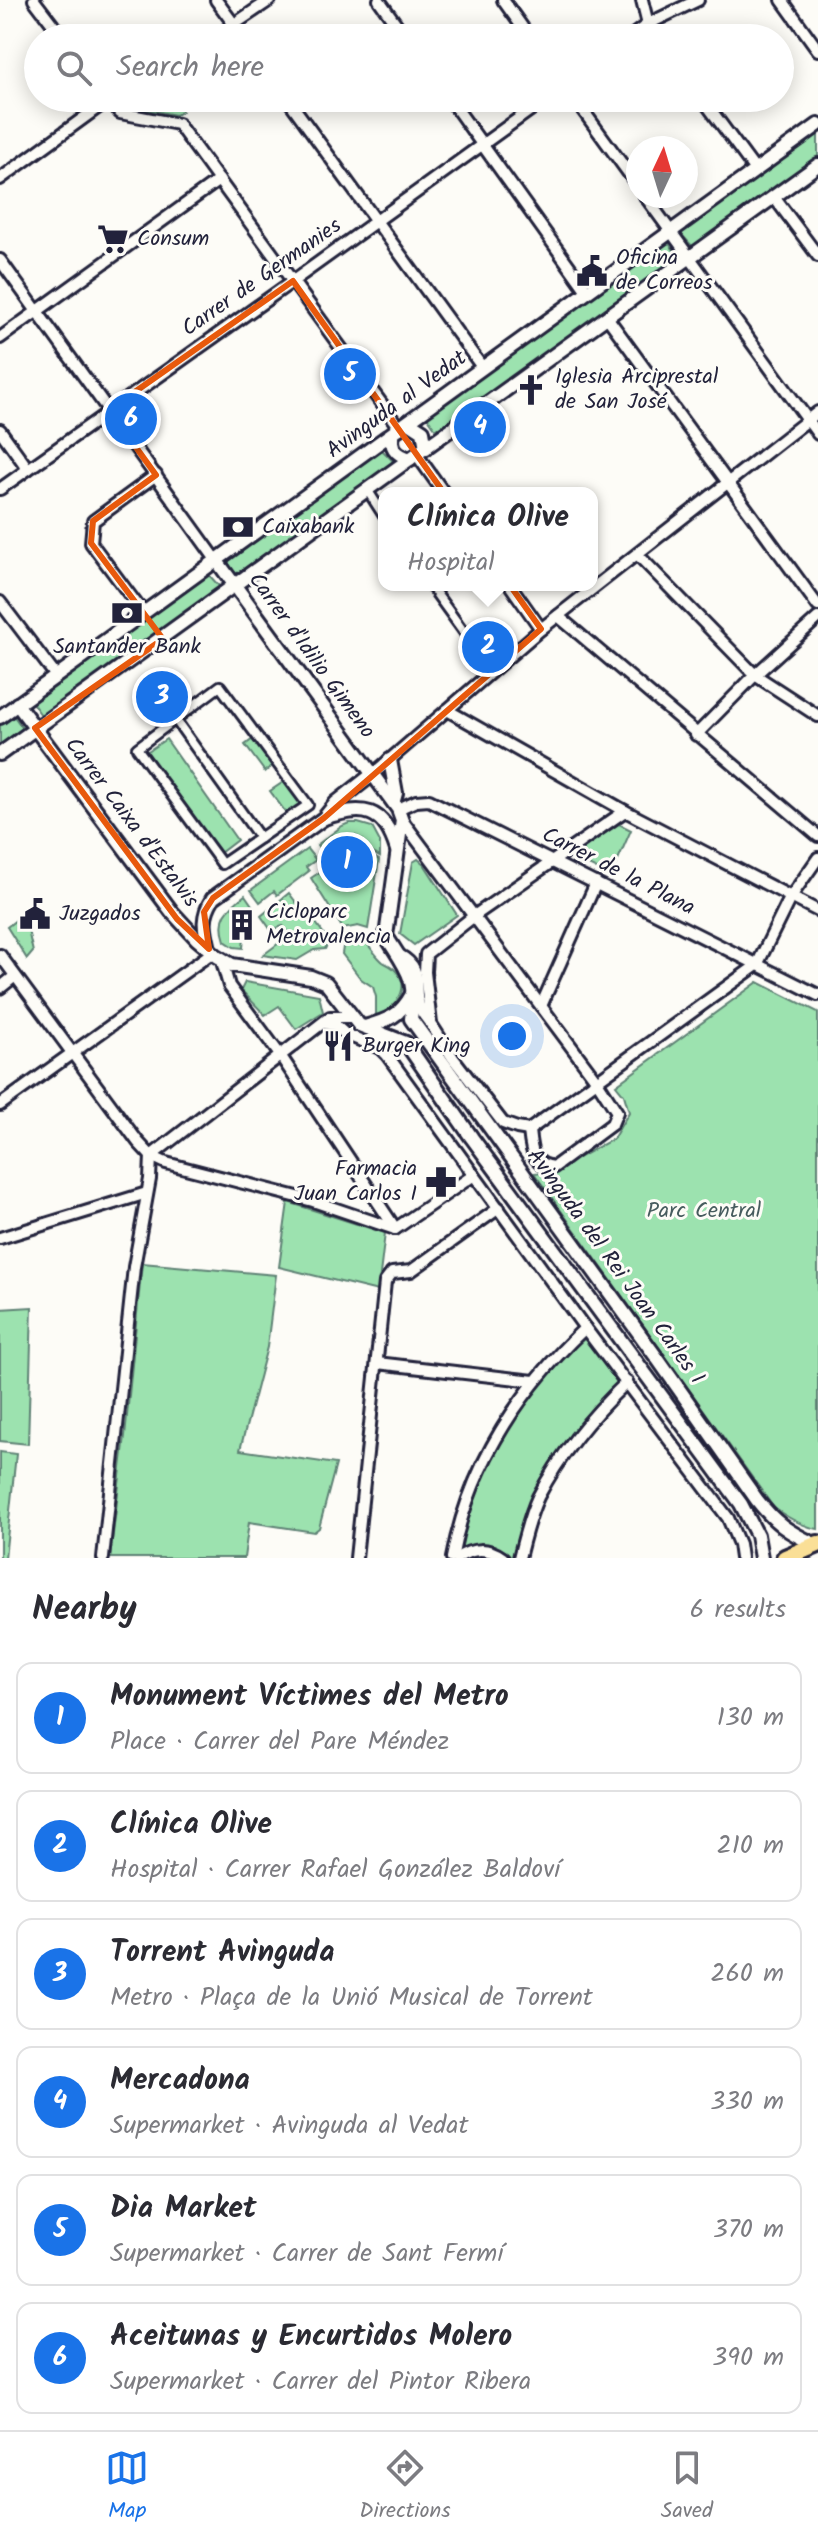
<!DOCTYPE html>
<meta charset="utf-8">
<style>
:root{--surface:#fff;--page:#f7f7f7;--text:#2b2b33;--muted:#7c7c81;--line:#e1e1e2;--accent:#1a73e8}
body{margin:0;font-family:Kalam,sans-serif;background:var(--page);color:var(--text)}
.compass{position:absolute;left:626px;top:136px;width:72px;height:72px;border-radius:50%;background:var(--surface);box-shadow:0 4px 20px #0003;rotate:4deg}
.you{position:absolute;left:512px;top:1036px;width:28px;height:28px;margin:-20px;border:6px solid #fff;border-radius:50%;background:#1a73e8;box-shadow:0 0 0 12px #1a73e833}
.badge{display:grid;place-items:center;width:52px;height:52px;border-radius:50%;background:var(--accent);color:#fff;font-size:26px;font-weight:700}
.pin{position:absolute;translate:-50% -50%;border:4px solid #fff;box-shadow:0 2px 8px #0006}
.popup{position:absolute;left:378px;top:487px;width:220px;height:104px;box-sizing:border-box;display:grid;place-content:center;border-radius:16px;background:var(--surface);filter:drop-shadow(0 2px 6px #0005);font-size:26px;white-space:nowrap;color:var(--muted)}
.popup b{font-size:30px;color:var(--text)}
.popup::after{content:'';position:absolute;left:50%;top:100%;margin-left:-16px;border:16px solid transparent;border-top-color:var(--surface)}
.list{margin:0;padding:0;list-style:none}
h2{display:flex;justify-content:space-between;align-items:center;height:104px;margin:0;padding:0 32px;font-size:34px}
h2 small{font-size:26px;font-weight:400;color:var(--muted)}
.list li{display:grid;grid-template-columns:52px 1fr auto;gap:24px;align-items:center;box-sizing:border-box;height:112px;margin:0 16px 16px;padding:0 16px;border:2px solid var(--line);border-radius:16px}
.list b{display:block;font-size:30px;white-space:nowrap}
.list p{margin:0;font-size:26px;white-space:nowrap;color:var(--muted)}
.list em{font-size:26px;font-style:normal;color:var(--muted)}
.icon{flex:none;width:44px;height:44px;fill:none;stroke:currentColor;stroke-width:2;stroke-linecap:round;stroke-linejoin:round}
.map{position:relative;flex:none;width:818px;height:1558px;overflow:hidden}
.search{position:absolute;background:var(--surface);box-shadow:0 4px 20px #0003;left:24px;right:24px;top:24px;height:88px;display:flex;align-items:center;gap:20px;box-sizing:border-box;padding:0 28px;border-radius:44px;color:var(--muted);font-size:30px}
.sheet{height:872px;background:var(--surface)}
nav{display:flex;justify-content:space-around;align-items:center;box-sizing:border-box;height:112px;border-top:2px solid var(--line);background:var(--surface);font-size:22px;color:var(--muted)}
nav a{display:grid;justify-items:center;gap:4px}
nav .on{color:var(--accent)}
.map>svg:first-child{display:block}
</style>
<div class="map">
<svg width="818" height="1558" viewBox="0 0 818 1558">
<rect width="100%" height="100%" fill="#fdfcf7"/>
<filter id="ink" filterUnits="userSpaceOnUse"><feTurbulence type="fractalNoise" baseFrequency=".0125" numOctaves="2"/><feDisplacementMap in="SourceGraphic" scale="16" xChannelSelector="R" yChannelSelector="G"/><feConvolveMatrix kernelMatrix="1 2 1 2 8 2 1 2 1" color-interpolation-filters="sRGB"/></filter>
<g filter="url(#ink)">
<g fill="#9ce2af" stroke="#5f8275" stroke-width="2">
<path d="M 128,98 L 172,98 L 182,111 L 176,115 L 127,106 L 124,101 Z"/>
<path d="M 818,131 L 818,156 L 693,247 L 681,234 L 682,230 Z"/>
<path d="M 667,241 L 679,257 L 440,430 L 435,428 L 428,418 L 428,413 Z"/>
<path d="M 381,449 L 393,461 L 390,466 L 239,574 L 235,573 L 229,564 L 229,559 Z"/>
<path d="M 208,574 L 219,586 L 219,590 L 44,716 L 41,715 L 33,704 L 34,700 Z"/>
<path d="M 13,715 L 24,730 L 0,747 L 0,724 Z"/>
<path d="M 166,739 L 237,840 L 216,856 L 142,755 Z"/>
<path d="M 253,739 L 273,765 L 265,772 L 245,745 Z"/>
<path d="M 285,781 L 301,804 L 287,814 L 270,791 Z"/>
<path d="M 349,823 L 358,823 L 372,827 L 380,842 L 380,857 L 365,849 L 363,840 L 354,835 L 342,838 L 324,854 L 317,845 L 342,826 Z"/>
<path d="M 619,824 L 631,830 L 611,876 L 578,860 L 576,856 L 579,851 Z"/>
<path d="M 307,849 L 316,860 L 306,867 L 309,871 L 277,895 L 274,891 L 260,902 L 251,890 Z"/>
<path d="M 366,853 L 379,860 L 368,929 L 358,926 L 343,929 L 311,878 L 320,872 C 339,897 359,874 366,853 Z"/>
<path d="M 418,859 L 424,864 L 457,915 L 414,945 L 400,934 L 413,862 Z"/>
<path d="M 289,893 L 305,914 L 308,912 L 329,941 L 325,949 L 314,950 L 297,960 L 263,955 L 287,937 L 288,931 L 283,926 L 271,930 L 261,916 Z"/>
<path d="M 245,895 L 254,908 L 235,924 L 244,937 L 243,948 L 234,947 L 225,941 C 217,917 227,909 245,895 Z"/>
<path d="M 21,916 L 27,926 L 33,952 L 27,959 L 7,927 Z"/>
<path d="M 356,935 C 369,941 372,953 383,962 C 386,964 390,965 393,968 C 415,988 394,1008 376,1018 L 376,997 L 373,987 L 361,979 L 342,954 L 343,947 L 350,941 L 348,937 Z"/>
<path d="M 245,982 L 319,995 L 323,1012 L 296,1029 L 279,1006 L 265,1015 L 241,990 Z"/>
<path d="M 758,982 L 818,1012 L 818,1529 C 803,1527 787,1517 774,1508 L 534,1173 L 554,1171 L 613,1139 L 629,1112 L 624,1095 L 616,1085 Z"/>
<path d="M 288,1202 L 385,1233 L 378,1291 L 279,1267 Z"/>
<path d="M 142,1263 L 276,1275 L 267,1347 L 240,1450 L 336,1464 L 319,1528 L 314,1532 L 249,1522 L 244,1558 L 110,1558 L 125,1436 Z"/>
<path d="M 32,1307 L 28,1444 L 0,1441 L 0,1309 Z"/>
<path d="M 583,1329 L 627,1382 L 548,1480 L 520,1558 L 453,1558 L 463,1508 L 524,1393 Z"/>
<path d="M 0,1452 L 16,1454 L 5,1558 L 0,1558 Z"/>
</g>
<g fill="none" stroke-linecap="round" stroke-linejoin="round">
<defs>
<g id="pedestrian">
<path d="M 368,491 L 384,516"/>
<path d="M 430,585 L 492,671"/>
<path d="M 220,686 L 308,805 L 222,864 L 137,748 Z"/>
<path d="M 175,719 L 260,838"/>
</g>
<g id="minor">
<path d="M 34,0 L 63,38"/>
<path d="M 216,0 L 244,38"/>
<path d="M 379,0 L 406,38"/>
<path d="M 503,0 L 530,38"/>
<path d="M 642,0 L 648,24 L 658,38"/>
<path d="M 782,0 L 818,50"/>
<path d="M 214,38 L 270,0"/>
<path d="M 629,38 L 648,24 L 698,0"/>
<path d="M 108,98 L 120,113 L 178,124 L 400,429"/>
<path d="M 287,98 L 482,367"/>
<path d="M 449,98 L 587,291"/>
<path d="M 574,98 L 638,186"/>
<path d="M 702,98 L 755,170"/>
<path d="M 0,179 L 111,98"/>
<path d="M 645,196 L 818,434"/>
<path d="M 774,197 L 818,256"/>
<path d="M 0,260 L 217,561"/>
<path d="M 607,317 L 818,606"/>
<path d="M 0,338 L 219,180"/>
<path d="M 0,430 L 28,469"/>
<path d="M 417,455 L 444,493"/>
<path d="M 0,489 L 293,281 L 547,98"/>
<path d="M 638,555 L 755,675 L 818,716"/>
<path d="M 510,585 L 541,629"/>
<path d="M 0,602 L 56,676"/>
<path d="M 144,614 L 91,543 L 93,521 L 156,475"/>
<path d="M 558,616 L 818,836"/>
<path d="M 447,710 L 625,811 L 818,911"/>
<path d="M 696,735 L 755,675 L 818,618"/>
<path d="M 373,774 L 541,629 L 818,412"/>
<path d="M 398,809 L 416,801 L 429,800 L 818,995"/>
<path d="M 402,820 L 597,1081 L 617,1112 L 612,1124 L 554,1167 C 531,1164 531,1149 529,1130"/>
<path d="M 0,955 L 138,1142 L 151,1156 L 166,1163 L 313,1201 L 395,1229"/>
<path d="M 399,955 C 428,970 409,990 422,1012 C 424,1016 427,1019 430,1023"/>
<path d="M 221,958 L 229,986 L 280,1055 L 395,1228"/>
<path d="M 0,988 L 15,976"/>
<path d="M 541,1006 L 596,883"/>
<path d="M 323,1023 L 335,1025 L 345,1034 L 380,1048"/>
<path d="M 371,1029 L 380,1048 L 387,1055 L 585,1328 L 728,1518 L 739,1544 L 741,1558"/>
<path d="M 0,1105 L 213,952"/>
<path d="M 529,1130 L 517,1128 L 503,1123 L 453,1058 L 431,1024 L 425,972 L 426,954 L 474,916 L 625,811"/>
<path d="M 529,1130 L 757,965 L 790,898 L 818,858"/>
<path d="M 151,1156 L 330,1017 L 353,1017"/>
<path d="M 395,1229 L 474,1175"/>
<path d="M 0,1238 L 147,1193"/>
<path d="M 377,1363 L 534,1381"/>
<path d="M 103,1558 L 134,1267 L 150,1179 L 151,1156"/>
<path d="M 356,1558 L 385,1282 L 392,1273 L 411,1271 L 499,1208"/>
<path d="M 452,1558 C 469,1467 518,1391 585,1328"/>
<path d="M 457,1558 C 472,1548 488,1547 503,1558"/>
<path d="M 519,1558 C 524,1538 529,1516 538,1497 C 561,1453 591,1416 627,1382"/>
</g>
<g id="tertiary">
<path d="M 409,422 L 423,431 L 426,448"/>
<path d="M 393,434 C 389,449 398,455 410,459"/>
<path d="M 217,561 L 398,809 L 402,820 L 386,936 C 407,970 417,977 411,1019 L 657,1358 L 757,1500 C 775,1523 788,1532 814,1544"/>
<path d="M 17,704 L 172,912 L 197,939 L 217,956 L 232,965 L 311,977 L 326,983 L 359,1025 L 406,1043 L 472,1138 L 741,1504 L 757,1535 L 761,1558"/>
<path d="M 0,717 L 818,125"/>
<path d="M 0,754 L 818,165"/>
<path d="M 390,760 L 396,793 L 394,800"/>
<path d="M 324,818 C 363,805 384,807 397,850"/>
<path d="M 209,949 C 204,928 201,917 213,898 L 324,818 L 336,803 L 373,774"/>
<path d="M 365,1027 C 389,1020 400,1016 412,994"/>
</g>
<path id="primary" d="M 785,1558 L 818,1544"/>
</defs>
<use href="#pedestrian" stroke="#22223b" stroke-width="14"/>
<use href="#minor" stroke="#22223b" stroke-width="16"/>
<use href="#tertiary" stroke="#22223b" stroke-width="18"/>
<use href="#primary" stroke="#22223b" stroke-width="22"/>
<use href="#pedestrian" stroke="#fdfcf7" stroke-width="8"/>
<use href="#minor" stroke="#fdfcf7" stroke-width="10"/>
<use href="#tertiary" stroke="#fdfcf7" stroke-width="12"/>
<use href="#primary" stroke="#fadf96" stroke-width="16"/>
</g>
</g>
<path fill="none" stroke="#e8590c" stroke-width="6" stroke-linejoin="round" d="M 293,281 L 541,629 L 324,818 L 213,898 L 204,912 L 209,949 L 177,919 L 35,728 L 163,639 L 91,543 L 93,521 L 156,475 L 109,410 Z"/>
<defs>
<symbol id="supermarket-bare" viewBox="-9 -9 18 18"><path d="M-6-5.5h2.5l.6 2H6L4.5 2H-2.5L-4.4-4H-6ZM-1.5 3.2a1.3 1.3 0 1 0 .1 0ZM3 3.2a1.3 1.3 0 1 0 .1 0Z" fill="#22223b" stroke="#fdfcf7" stroke-width="2.5" paint-order="stroke"/></symbol>
<symbol id="civic-bare" viewBox="-9 -9 18 18"><path d="M-.6-6.5H3V-4.5H.6V-3L4-1V1h2V6H-6V1h2V-1L-.6-3ZM-1.2 2.5V6h2.4V2.5Z" fill="#22223b" stroke="#fdfcf7" stroke-width="2.5" paint-order="stroke"/></symbol>
<symbol id="church-bare" viewBox="-9 -9 18 18"><path d="M-1.2-6h2.4v3.5h3.3v2.4h-3.3V6h-2.4V-.1h-3.3v-2.4h3.3Z" fill="#22223b" stroke="#fdfcf7" stroke-width="2.5" paint-order="stroke"/></symbol>
<symbol id="bank-bare" viewBox="-9 -9 18 18"><path d="M-6-4H6V4H-6ZM0-2.3a2.3 2.3 0 1 0 0 4.6a2.3 2.3 0 1 0 0-4.6Z" fill="#22223b" stroke="#fdfcf7" stroke-width="2.5" paint-order="stroke"/></symbol>
<symbol id="building-bare" viewBox="-9 -9 18 18"><path d="M-4-6H4V6H1V3H-1V6H-4ZM-2.5-4.3h1.7v1.8h-1.7ZM.8-4.3h1.7v1.8H.8ZM-2.5-1h1.7V.8h-1.7ZM.8-1h1.7V.8H.8Z" fill="#22223b" stroke="#fdfcf7" stroke-width="2.5" paint-order="stroke"/></symbol>
<symbol id="restaurant-bare" viewBox="-9 -9 18 18"><path d="M-5-6h1v4h1v-4h1v4h1v-4h1v5L-1.5 .5V6h-2V.5L-5-1ZM5-6V6H3V1.5H1.5Q1.5-4 5-6Z" fill="#22223b" stroke="#fdfcf7" stroke-width="2.5" paint-order="stroke"/></symbol>
<symbol id="pharmacy-bare" viewBox="-9 -9 18 18"><path d="M-2-6h4v4h4v4h-4v4h-4v-4h-4v-4h4Z" fill="#22223b" stroke="#fdfcf7" stroke-width="2.5" paint-order="stroke"/></symbol>
</defs>
<g fill-rule="evenodd">
<use href="#supermarket-bare" x="91" y="217" width="44" height="44"/>
<use href="#civic-bare" x="570" y="249" width="44" height="44"/>
<use href="#church-bare" x="509" y="368" width="44" height="44"/>
<use href="#bank-bare" x="216" y="505" width="44" height="44"/>
<use href="#bank-bare" x="105" y="591" width="44" height="44"/>
<use href="#civic-bare" x="13" y="892" width="44" height="44"/>
<use href="#building-bare" x="220" y="903" width="44" height="44"/>
<use href="#restaurant-bare" x="316" y="1024" width="44" height="44"/>
<use href="#pharmacy-bare" x="419" y="1160" width="44" height="44"/>
</g>
<g text-anchor="middle" dominant-baseline="central" stroke-width="6" stroke-linejoin="round" paint-order="stroke">
<g font-size="22" fill="#22223b" stroke="#fdfcf7" text-anchor="start">
<text x="137" y="239">Consum</text>
<text x="616" y="258">Oficina<tspan x="616" dy="25">de Correos</tspan></text>
<text x="555" y="377">Iglesia Arciprestal<tspan x="555" dy="25">de San José</tspan></text>
<text x="262" y="527">Caixabank</text>
<text x="127" y="647" text-anchor="middle">Santander Bank</text>
<text x="266" y="912">Cicloparc<tspan x="266" dy="25">Metrovalencia</tspan></text>
<text x="59" y="914">Juzgados</text>
<text x="362" y="1046">Burger King</text>
<text x="417" y="1169" text-anchor="end">Farmacia<tspan x="417" dy="25">Juan Carlos I</tspan></text>
</g>
<g font-size="22" fill="#22223b" stroke="#fdfcf7">
<text transform="translate(262 278) rotate(-35)">Carrer de Germanies</text>
<text transform="translate(397 405) rotate(-36)">Avinguda al Vedat</text>
<text transform="translate(311 656) rotate(54)">Carrer d'Idilio Gimeno</text>
<text transform="translate(131 823) rotate(53)">Carrer Caixa d'Estalvis</text>
<text transform="translate(618 872) rotate(27)">Carrer de la Plana</text>
<text transform="translate(615 1267) rotate(54)">Avinguda del Rei Joan Carles I</text>
</g>
<g font-size="22" fill="#475c5e" stroke="#fdfcf7">
<text x="704" y="1211">Parc Central</text>
</g>
</g>
</svg>
<svg class="compass" viewBox="-18 -18 36 36"><path d="M0-13l5 13h-10z" fill="#e53935"/><path d="M0 13l5-13h-10z" fill="#7c7c81"/></svg>
<div class="you"></div>
<div class="pin badge" style="left:347px;top:862px">1</div>
<div class="pin badge" style="left:488px;top:647px">2</div>
<div class="popup"><b>Clínica Olive</b>Hospital</div>
<div class="pin badge" style="left:162px;top:697px">3</div>
<div class="pin badge" style="left:480px;top:427px">4</div>
<div class="pin badge" style="left:350px;top:374px">5</div>
<div class="pin badge" style="left:131px;top:419px">6</div>
<div class="search"><svg class="icon" aria-label="search" viewBox="0 0 24 24"><circle cx="10" cy="10" r="6"/><path d="M15 15l6 6"/></svg>Search here</div>
</div>
<section class="sheet">
<h2>Nearby<small>6 results</small></h2>
<ul class="list">
<li><span class="badge">1</span><div><b>Monument Víctimes del Metro</b><p>Place · Carrer del Pare Méndez</p></div><em>130 m</em></li>
<li><span class="badge">2</span><div><b>Clínica Olive</b><p>Hospital · Carrer Rafael González Baldoví</p></div><em>210 m</em></li>
<li><span class="badge">3</span><div><b>Torrent Avinguda</b><p>Metro · Plaça de la Unió Musical de Torrent</p></div><em>260 m</em></li>
<li><span class="badge">4</span><div><b>Mercadona</b><p>Supermarket · Avinguda al Vedat</p></div><em>330 m</em></li>
<li><span class="badge">5</span><div><b>Dia Market</b><p>Supermarket · Carrer de Sant Fermí</p></div><em>370 m</em></li>
<li><span class="badge">6</span><div><b>Aceitunas y Encurtidos Molero</b><p>Supermarket · Carrer del Pintor Ribera</p></div><em>390 m</em></li>
</ul>
</section>
<nav>
<a class="on"><svg class="icon" aria-label="map" viewBox="0 0 24 24"><path d="M3 6l6-2 6 2 6-2v14l-6 2-6-2-6 2zM9 4v14M15 6v14"/></svg>Map</a>
<a><svg class="icon" aria-label="directions" viewBox="0 0 24 24"><path d="M12 3l9 9-9 9-9-9zM9 14v-3h6M13 9l2 2-2 2"/></svg>Directions</a>
<a><svg class="icon" aria-label="saved" viewBox="0 0 24 24"><path d="M7 4h10v16l-5-4-5 4z"/></svg>Saved</a>
</nav>
